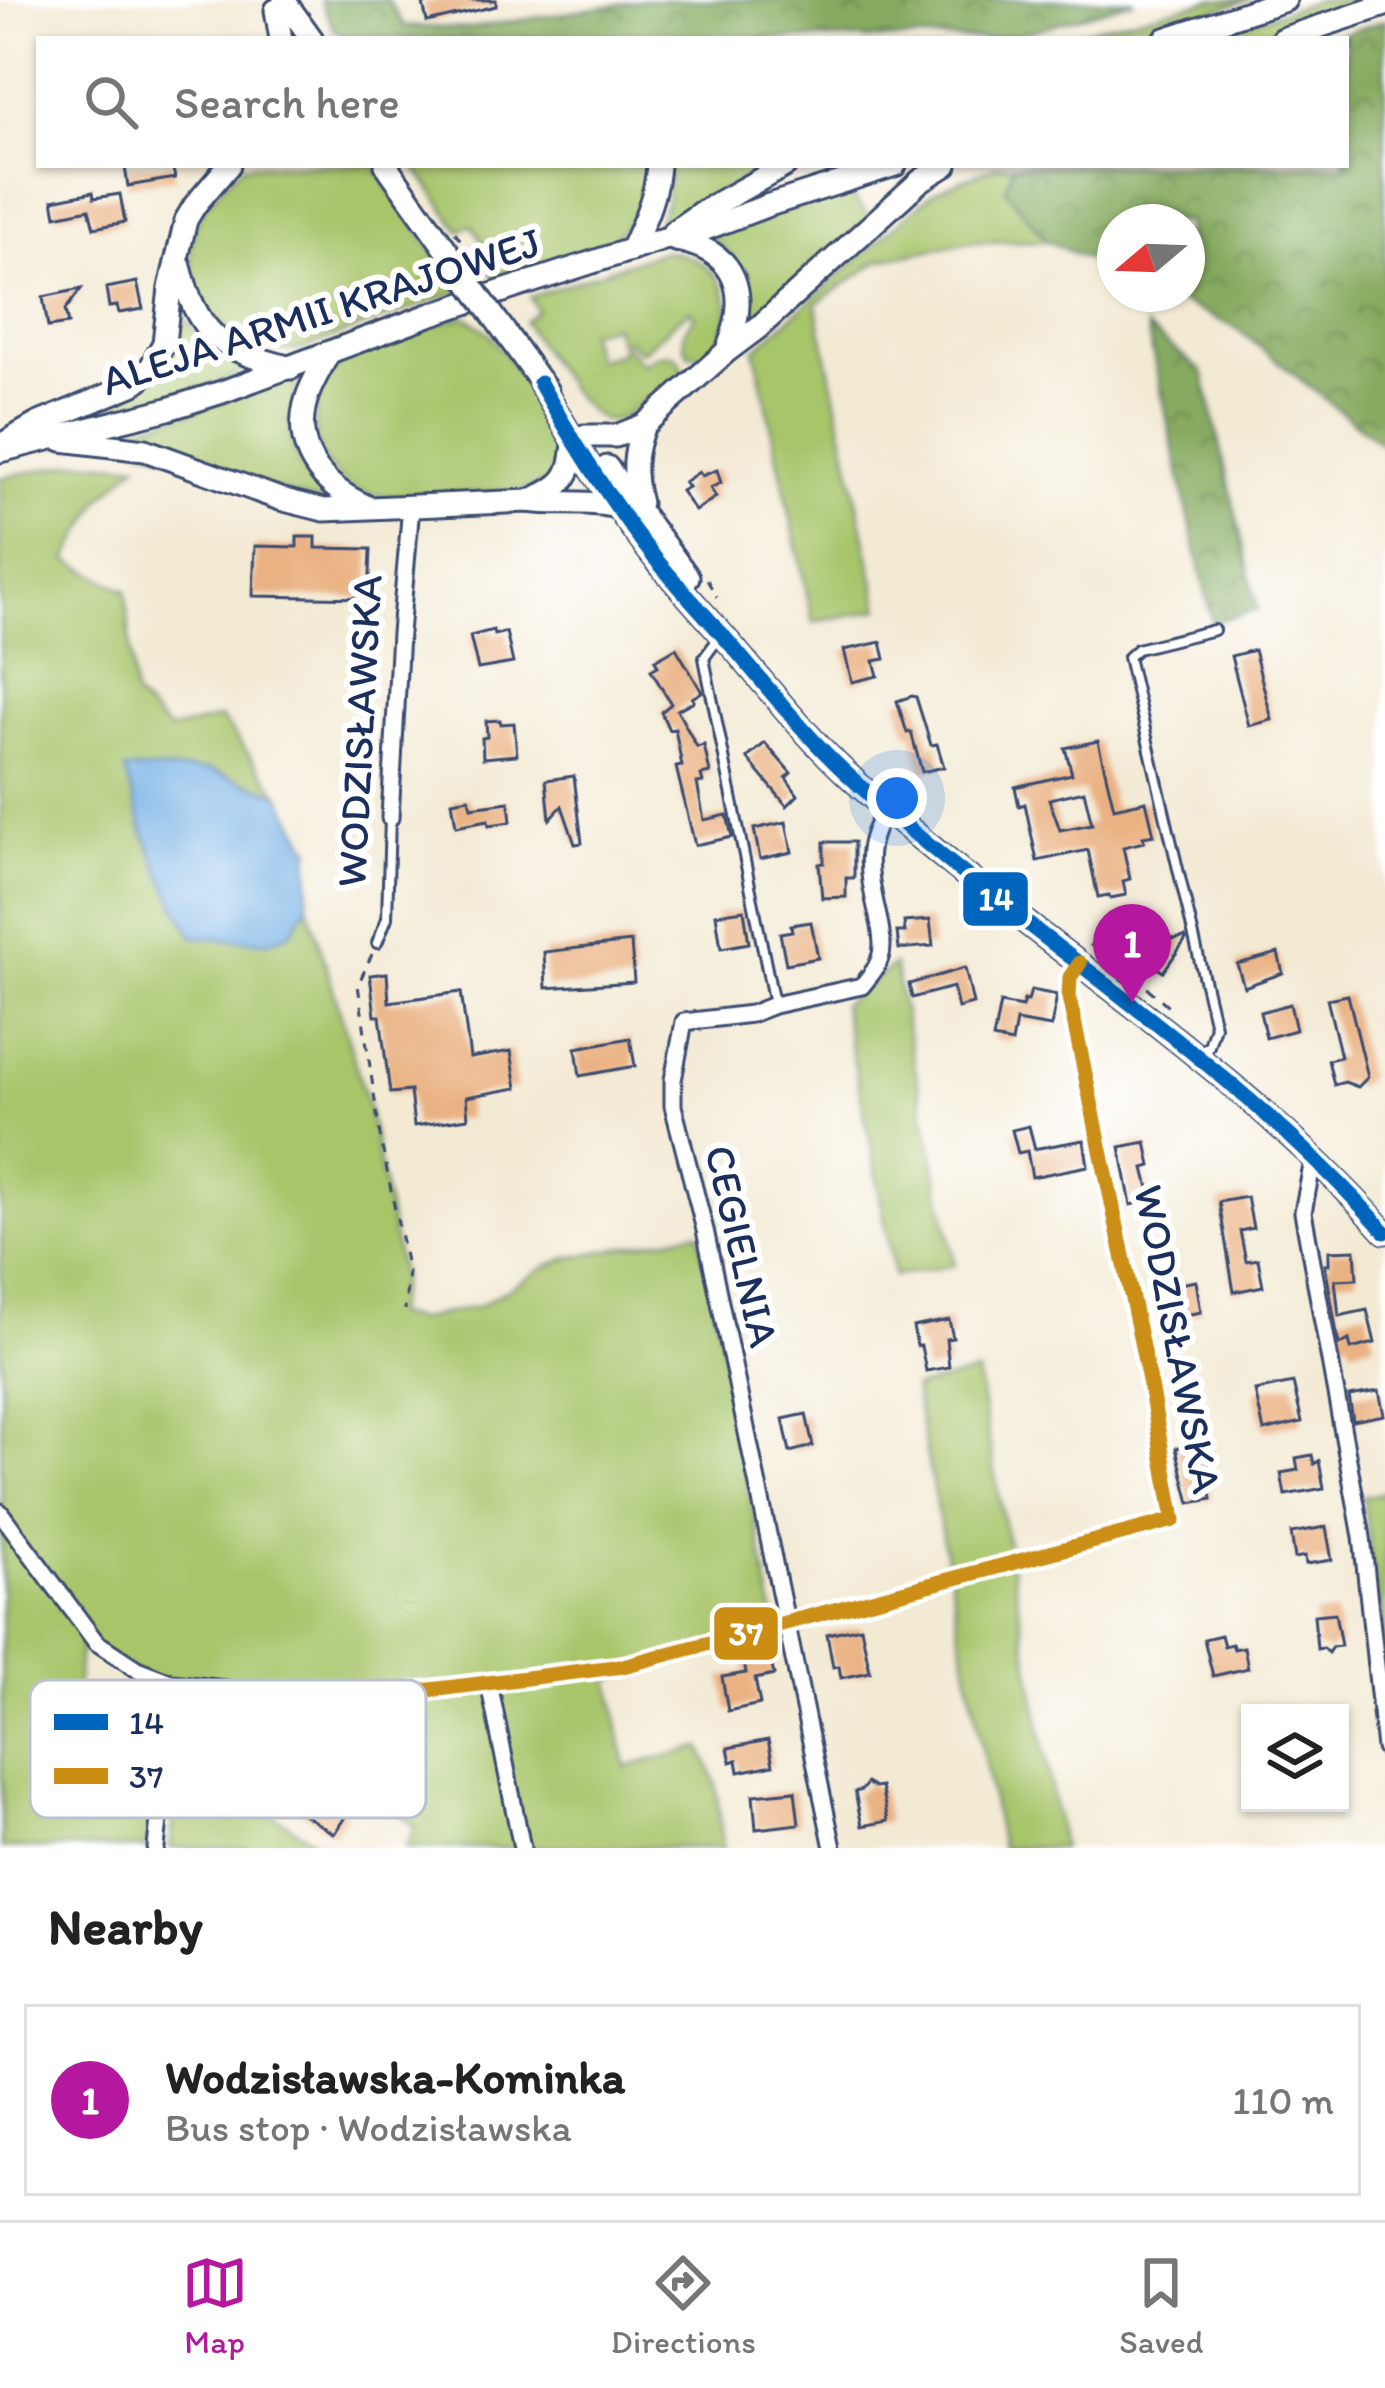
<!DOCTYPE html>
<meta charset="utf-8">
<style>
:root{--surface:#fff;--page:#f2f2f2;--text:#222;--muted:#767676;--line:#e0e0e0;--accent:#b5179e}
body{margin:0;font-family:Itim,sans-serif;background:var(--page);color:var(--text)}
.controls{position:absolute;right:36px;bottom:36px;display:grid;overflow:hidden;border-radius:0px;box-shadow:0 3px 9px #0004}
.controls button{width:108px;height:108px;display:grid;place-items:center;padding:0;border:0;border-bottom:3px solid var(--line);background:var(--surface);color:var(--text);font:60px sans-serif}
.compass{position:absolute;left:1097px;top:204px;width:108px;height:108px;border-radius:50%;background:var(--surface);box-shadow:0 3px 9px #0004;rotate:251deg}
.you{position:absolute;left:897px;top:798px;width:42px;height:42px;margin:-30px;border:9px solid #fff;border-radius:50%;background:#1a73e8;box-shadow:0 0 0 18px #1a73e833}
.badge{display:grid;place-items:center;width:78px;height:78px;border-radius:50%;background:var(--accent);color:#fff;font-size:39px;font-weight:700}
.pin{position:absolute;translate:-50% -99px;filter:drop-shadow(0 3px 6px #0008)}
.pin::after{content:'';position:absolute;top:63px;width:42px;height:36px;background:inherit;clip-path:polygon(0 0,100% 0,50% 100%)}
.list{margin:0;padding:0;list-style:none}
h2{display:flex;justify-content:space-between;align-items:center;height:156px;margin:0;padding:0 48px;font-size:51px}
h2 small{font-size:39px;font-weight:400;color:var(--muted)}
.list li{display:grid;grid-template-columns:78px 1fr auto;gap:36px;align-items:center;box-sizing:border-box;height:192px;margin:0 24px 24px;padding:0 24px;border:3px solid var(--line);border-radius:0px}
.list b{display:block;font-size:45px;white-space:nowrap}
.list p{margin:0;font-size:39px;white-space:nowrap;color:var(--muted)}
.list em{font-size:39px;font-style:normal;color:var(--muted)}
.icon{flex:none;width:66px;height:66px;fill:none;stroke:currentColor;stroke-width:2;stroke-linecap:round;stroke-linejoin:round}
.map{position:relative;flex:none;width:1385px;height:1848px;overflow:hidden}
.search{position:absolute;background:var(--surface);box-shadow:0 3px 9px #0004;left:36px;right:36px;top:36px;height:132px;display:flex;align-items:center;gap:30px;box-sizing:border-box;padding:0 42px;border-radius:0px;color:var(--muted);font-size:45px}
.sheet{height:372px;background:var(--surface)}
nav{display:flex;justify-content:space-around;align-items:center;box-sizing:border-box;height:168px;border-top:3px solid var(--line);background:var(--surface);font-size:33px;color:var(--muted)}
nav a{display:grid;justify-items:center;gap:6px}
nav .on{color:var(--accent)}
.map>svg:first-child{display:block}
</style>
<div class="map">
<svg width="1385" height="1848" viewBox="0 0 1385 1848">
<defs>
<pattern id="forest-crowns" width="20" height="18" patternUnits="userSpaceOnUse" patternTransform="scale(3)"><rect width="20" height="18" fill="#86aa5f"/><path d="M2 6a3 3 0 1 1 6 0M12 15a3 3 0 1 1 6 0" fill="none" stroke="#6d8b52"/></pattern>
</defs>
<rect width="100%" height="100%" fill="#fff"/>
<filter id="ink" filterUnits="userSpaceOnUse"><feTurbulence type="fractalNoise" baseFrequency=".00833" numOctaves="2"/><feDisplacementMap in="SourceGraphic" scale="24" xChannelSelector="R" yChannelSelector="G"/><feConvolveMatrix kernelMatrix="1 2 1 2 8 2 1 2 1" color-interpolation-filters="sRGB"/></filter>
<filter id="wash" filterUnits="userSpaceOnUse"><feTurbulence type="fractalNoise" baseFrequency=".004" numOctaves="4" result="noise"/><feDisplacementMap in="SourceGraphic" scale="48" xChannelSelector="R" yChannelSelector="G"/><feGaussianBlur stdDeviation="2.7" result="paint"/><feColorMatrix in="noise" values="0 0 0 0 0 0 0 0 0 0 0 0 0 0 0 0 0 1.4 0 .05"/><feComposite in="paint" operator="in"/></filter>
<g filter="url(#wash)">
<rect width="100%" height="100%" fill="#f3ead4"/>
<g fill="#a8c56b" stroke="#627a64" stroke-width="3">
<path d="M 1213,0 L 1251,0 L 1104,39 L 1060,39 L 1102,26 Z"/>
<path d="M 1318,0 L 1370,0 L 1249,39 L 1199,39 Z"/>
<path d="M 243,165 L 374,165 L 460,291 L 299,350 C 281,351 262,349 245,341 C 202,323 180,266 197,223 C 205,201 227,183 243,165 Z"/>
<path d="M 414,165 L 646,165 C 646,253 564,259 497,280 L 475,249 L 482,241 L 472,225 L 460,231 Z"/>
<path d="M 670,165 L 770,165 L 660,225 L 657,224 L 667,199 Z"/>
<path d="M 998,165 L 1013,165 L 1005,189 L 1047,241 L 970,242 L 880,260 L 816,304 L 880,609 L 813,622 L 755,349 L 934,192 Z"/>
<path d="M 847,191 L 870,218 L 752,321 C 753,278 739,263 711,236 Z"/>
<path d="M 663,251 C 721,255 751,311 707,355 L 689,354 C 680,340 683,328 695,317 L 689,310 L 641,352 L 627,340 L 618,341 L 614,325 L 588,332 L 595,359 L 620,353 L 620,346 L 625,345 L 642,364 C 660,351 683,347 684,377 L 656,402 L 648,396 C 637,406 625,420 609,421 C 584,422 539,344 524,322 L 537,310 L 530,297 Z"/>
<path d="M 177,311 L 181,312 C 198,340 220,357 249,370 L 216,383 L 116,412 L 113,402 L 135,392 Z"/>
<path d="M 465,316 L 489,333 L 556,425 C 575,462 557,485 518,491 L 393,496 C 380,496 368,495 356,490 C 307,466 302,398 343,363 C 369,342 432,327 465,316 Z"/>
<path d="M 299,375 L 301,377 C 281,424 289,463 326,499 L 321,503 L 122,441 L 121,431 L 190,413 Z"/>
<path d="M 79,462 L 137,464 L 101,499 L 67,560 L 126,591 L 134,696 L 169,730 L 221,718 L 279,794 L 210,770 L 140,825 L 177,908 L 193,937 L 291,933 L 308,905 L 368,1106 L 401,1276 L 394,1315 L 417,1320 L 479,1306 L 545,1267 L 568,1258 L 699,1232 L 777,1632 L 684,1652 L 610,1679 L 626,1767 L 701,1747 L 716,1784 L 723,1848 L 406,1848 L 415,1827 L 270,1710 L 183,1697 L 80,1648 L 72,1765 L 155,1779 L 148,1848 L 2,1848 L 0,478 Z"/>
<path d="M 894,965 L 955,1265 L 894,1276 L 872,1149 L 842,1005 Z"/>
<path d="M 977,1373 L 1062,1848 L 1001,1848 L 914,1388 Z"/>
<path d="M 1385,1492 L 1385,1658 L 1363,1497 Z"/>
<path d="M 178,1787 L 256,1804 L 325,1848 L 170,1848 Z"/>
</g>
<g fill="url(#forest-crowns)" stroke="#506c5e" stroke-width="3">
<path d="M 320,0 L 388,0 L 404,26 L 466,29 L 645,0 L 1135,0 L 1005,39 L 346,39 L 333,27 Z"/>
<path d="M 1385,20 L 1385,447 L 1236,328 L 1163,294 L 1187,294 L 1187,222 L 1115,222 L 1115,272 L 1047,241 L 1005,189 L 1014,165 L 1346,165 L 1346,39 L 1329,39 Z"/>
<path d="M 1147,328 L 1203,372 L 1258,610 L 1212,622 Z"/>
</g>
<path fill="#72afe4" stroke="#466fa1" stroke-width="3" d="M 125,770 L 210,770 L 279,794 L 310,849 L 308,905 L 291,933 L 269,942 L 193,937 C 163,884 141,829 125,770 Z"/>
<g id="blocks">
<g fill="#eab283" fill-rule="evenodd">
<path d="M 439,0 L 496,0 L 496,6 L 427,22 L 423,4 Z"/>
<path d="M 136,165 L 172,165 L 175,178 L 128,186 L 125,167 Z"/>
<path d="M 93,192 L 94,198 L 120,194 L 125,222 L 94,228 L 89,209 L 56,216 L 53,200 Z"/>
<path d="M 137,282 L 143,309 L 119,313 L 117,306 L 109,307 L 106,288 Z"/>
<path d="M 81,289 L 65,310 L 68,324 L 48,327 L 43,297 Z"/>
<path d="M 717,470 L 721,483 L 710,488 L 716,497 L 695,511 L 681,491 L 688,487 L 684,482 L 699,472 L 702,476 Z"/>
<path d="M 297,537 L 316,537 L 316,548 L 371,549 L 369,598 L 253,596 L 255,546 L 297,547 Z"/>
<path d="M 493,630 L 494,635 L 506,632 L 513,663 L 478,669 L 470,636 Z"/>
<path d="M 881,642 L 885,659 L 874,661 L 878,676 L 852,682 L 844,650 Z"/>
<path d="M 676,648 L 702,692 L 692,698 L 694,701 L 677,710 L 697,747 L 704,745 L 710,773 L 701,775 L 703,782 L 697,783 L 704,820 L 727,815 L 732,837 L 695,845 L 676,767 L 682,766 L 675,729 L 669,730 L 661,712 L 671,704 L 651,670 L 658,666 L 655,660 Z"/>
<path d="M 1254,650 L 1272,720 L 1249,726 L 1231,656 Z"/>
<path d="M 912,696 L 916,697 L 931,745 L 937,744 L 944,767 L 922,772 L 911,732 L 907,733 L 897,701 Z"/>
<path d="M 500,720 L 501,724 L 514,723 L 517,755 L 483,758 L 482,738 L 487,737 L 486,721 Z"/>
<path d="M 1098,741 L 1114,808 L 1146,801 L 1154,835 L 1143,837 L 1144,842 L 1123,847 L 1130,879 L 1123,881 L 1126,895 L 1110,898 L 1109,895 L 1098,897 L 1088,850 L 1037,861 L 1025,804 L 1019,806 L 1015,787 L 1072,774 L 1065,748 ZM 1084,791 L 1092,824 L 1060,830 L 1049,799 Z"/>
<path d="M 765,743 L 791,773 L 786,778 L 798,795 L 787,806 L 747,758 Z"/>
<path d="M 574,776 L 582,843 L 575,844 L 562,806 L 550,819 L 546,780 Z"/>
<path d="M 469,798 L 471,807 L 509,802 L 511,822 L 489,825 L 488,820 L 456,826 L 452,801 Z"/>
<path d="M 786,822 L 792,852 L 760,859 L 754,829 Z"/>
<path d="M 824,842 L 854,842 L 854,878 L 846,878 L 846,897 L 822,898 L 819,864 L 824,863 Z"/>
<path d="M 744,910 L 749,943 L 721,948 L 716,914 Z"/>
<path d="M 930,920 L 933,946 L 899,949 L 897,932 L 905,932 L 904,922 Z"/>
<path d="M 811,922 L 818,958 L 786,964 L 780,933 L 792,931 L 791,925 Z"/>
<path d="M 1162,931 L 1173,939 L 1185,937 L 1186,939 L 1163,972 L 1142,957 Z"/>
<path d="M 631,942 L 634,982 L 546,988 L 544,952 Z"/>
<path d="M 1278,953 L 1283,973 L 1244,987 L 1237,964 Z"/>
<path d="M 965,968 L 973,1004 L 958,1008 L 953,987 L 912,998 L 909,984 Z"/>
<path d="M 387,973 L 389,1002 L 461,992 L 470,1058 L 511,1051 L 517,1088 L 466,1097 L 468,1118 L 414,1126 L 410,1091 L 390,1093 L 380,1016 L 375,1016 L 370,975 Z"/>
<path d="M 1031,990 L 1057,995 L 1051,1027 L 1016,1021 L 1012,1043 L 993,1039 L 1000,1003 L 1022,1007 L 1024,1000 L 1028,1001 Z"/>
<path d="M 1348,995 L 1368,1077 L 1358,1087 L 1345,1082 L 1334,1085 L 1328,1060 L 1341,1057 L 1327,999 Z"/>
<path d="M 1290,1004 L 1296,1030 L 1266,1038 L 1260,1012 Z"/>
<path d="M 630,1038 L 635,1066 L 580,1076 L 576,1048 Z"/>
<path d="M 1029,1126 L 1035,1149 L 1033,1149 L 1084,1140 L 1088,1166 L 1032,1177 L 1027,1151 L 1018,1153 L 1012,1130 Z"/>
<path d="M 1146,1142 L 1151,1166 L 1144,1168 L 1152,1200 L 1131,1205 L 1120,1147 Z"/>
<path d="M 1247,1197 L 1253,1228 L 1240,1231 L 1246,1261 L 1258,1259 L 1263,1286 L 1234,1292 L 1219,1202 Z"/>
<path d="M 1355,1250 L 1357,1279 L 1335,1280 L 1339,1316 L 1367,1310 L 1375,1343 L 1351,1349 L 1349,1340 L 1339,1345 L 1325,1264 L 1329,1264 L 1329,1251 Z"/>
<path d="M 1196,1281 L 1201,1312 L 1185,1315 L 1182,1308 L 1168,1311 L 1163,1287 Z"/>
<path d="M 949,1320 L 953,1338 L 946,1339 L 949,1367 L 926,1371 L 921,1346 L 917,1346 L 913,1327 Z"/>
<path d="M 1293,1383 L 1302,1422 L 1264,1431 L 1255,1391 Z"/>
<path d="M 1379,1391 L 1384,1415 L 1353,1421 L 1349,1396 Z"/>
<path d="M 806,1414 L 813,1446 L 790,1452 L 783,1419 Z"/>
<path d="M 1206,1443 L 1210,1466 L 1206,1467 L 1212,1499 L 1190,1503 L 1176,1448 Z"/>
<path d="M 1312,1455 L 1314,1464 L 1319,1461 L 1324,1488 L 1285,1495 L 1281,1473 L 1298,1470 L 1296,1458 Z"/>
<path d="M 1326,1527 L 1332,1560 L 1306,1564 L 1305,1556 L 1295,1558 L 1291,1533 Z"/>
<path d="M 1335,1613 L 1341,1646 L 1332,1647 L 1328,1653 L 1323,1648 L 1317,1649 L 1314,1615 Z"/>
<path d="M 861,1627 L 870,1672 L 841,1678 L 839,1666 L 833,1667 L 827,1634 Z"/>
<path d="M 1221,1635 L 1224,1646 L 1232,1644 L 1234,1649 L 1244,1647 L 1248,1668 L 1213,1676 L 1204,1639 Z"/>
<path d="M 770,1657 L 774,1675 L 755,1679 L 760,1704 L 728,1711 L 722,1677 L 746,1673 L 744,1662 Z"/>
<path d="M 768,1740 L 773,1765 L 739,1772 L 737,1760 L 731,1762 L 728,1748 Z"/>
<path d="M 867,1783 L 874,1788 L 881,1787 L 888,1821 L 862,1826 L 855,1792 L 862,1790 Z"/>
<path d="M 795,1791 L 799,1824 L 756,1829 L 753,1795 Z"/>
<path d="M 313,1792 L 347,1814 L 334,1834 L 300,1812 Z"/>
</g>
</g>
</g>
<g filter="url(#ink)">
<use href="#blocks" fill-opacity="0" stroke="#3b4b70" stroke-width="3"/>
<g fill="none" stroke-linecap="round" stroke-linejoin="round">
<defs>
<g id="lane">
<path d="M 721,635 L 704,658 L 774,1004"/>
<path d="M 377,943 L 387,918 L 390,818"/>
<path d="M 1200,1051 L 1209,1046 L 1215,1026 L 1128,657 L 1137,649 L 1214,630"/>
</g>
<g id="street">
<path d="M 390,818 L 400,633 L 411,506"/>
<path d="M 1314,1156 L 1303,1212 L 1362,1537 L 1385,1748"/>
<path d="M 0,1512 L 96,1642 L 137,1669 L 173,1683 L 295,1697"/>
<path d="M 489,1683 L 522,1848"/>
<path d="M 414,1692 L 623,1666 L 1174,1520 L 1150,1385 L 1069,997 L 1070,977 L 1080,963"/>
<path d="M 156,1848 L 173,1683"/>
<path d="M 833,1848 L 705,1230 L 673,1106 L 673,1080 L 684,1022 L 751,1014 L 774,1005 L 862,986 C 867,979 875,971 878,963 C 884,951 882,939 880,926 C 871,882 858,847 888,809"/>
</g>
<g id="secondary">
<path d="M 284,0 L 312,39"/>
<path d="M 276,10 L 281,39"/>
<path d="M 1165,39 L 1285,0"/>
<path d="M 1282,39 L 1385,5"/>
<path d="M 386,165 L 470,283"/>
<path d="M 673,232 L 700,213 L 786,165"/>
<path d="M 675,240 C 739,251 750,295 727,350"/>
<path d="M 631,250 C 644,221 656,197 658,165"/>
<path d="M 179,263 C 198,337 219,349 291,368"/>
<path d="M 502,328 L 547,391"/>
<path d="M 328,354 C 321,368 312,382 307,397 C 291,447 320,485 364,505"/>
<path d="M 540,383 C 574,443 611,503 654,557 C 681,590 710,620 738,653 C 773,694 807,737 847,774 C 1020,934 1228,1055 1385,1232"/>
<path d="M 584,436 L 616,436 L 644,425 L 727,351 L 759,327 L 920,181 L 946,165"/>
<path d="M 62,440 L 145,450 L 280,499 L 324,510 L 528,501 C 558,505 588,500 617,507"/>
<path d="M 6,442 L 37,424 L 132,385 L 148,372 L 164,343 L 170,288 L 186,220 L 195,205 L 229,165"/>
<path d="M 0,451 L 168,409 L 222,392 L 429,315 L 664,239 L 695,233 L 766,206 L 895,165"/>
<path d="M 607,467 L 688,577"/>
<path d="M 529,501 C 562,486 572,480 574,441"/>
<path d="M 640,503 C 632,474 633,453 644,425"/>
</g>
</defs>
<use href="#lane" stroke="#3b4b70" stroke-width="14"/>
<use href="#street" stroke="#3b4b70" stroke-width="21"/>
<use href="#secondary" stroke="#3b4b70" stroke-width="27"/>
<g stroke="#3b4b70" stroke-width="3" stroke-dasharray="9 9" stroke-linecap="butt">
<path d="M 707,580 L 717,597"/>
<path d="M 1090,945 L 1103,950 L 1172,1009"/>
<path d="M 372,954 L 358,985 L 381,1142 L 408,1271 L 405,1310"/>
</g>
<use href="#lane" stroke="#fff" stroke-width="8"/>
<use href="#street" stroke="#fff" stroke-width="15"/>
<use href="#secondary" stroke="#fff" stroke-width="21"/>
<defs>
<path id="secondary-bridge" d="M 470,283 L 502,328"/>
</defs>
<use href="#secondary-bridge" stroke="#3b4b70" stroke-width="27" stroke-linecap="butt"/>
<path stroke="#3b4b70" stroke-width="3" stroke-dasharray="9 9" stroke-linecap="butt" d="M 455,232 L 478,265"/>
<use href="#secondary-bridge" stroke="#fff" stroke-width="21"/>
<defs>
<path id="bus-1" d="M 540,383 C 574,443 611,503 654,557 C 681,590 710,620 738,653 C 773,694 807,737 847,774 C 1020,934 1228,1055 1385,1232"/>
<path id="bus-2" d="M 414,1692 L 623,1666 L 1174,1520 L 1150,1385 L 1069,997 L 1070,977 L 1080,963"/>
</defs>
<use href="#bus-1" stroke="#fff" stroke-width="24"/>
<use href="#bus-2" stroke="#fff" stroke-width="24"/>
<use href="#bus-1" stroke="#0065bd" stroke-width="15"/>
<use href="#bus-2" stroke="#cb8e13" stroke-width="15"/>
</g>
</g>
<g text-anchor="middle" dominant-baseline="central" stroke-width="12" stroke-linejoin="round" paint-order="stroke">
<g font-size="42" fill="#1b2f5e" stroke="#fff">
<text transform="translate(321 311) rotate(-18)">ALEJA ARMII KRAJOWEJ</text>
<text transform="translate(359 731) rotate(-87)">WODZISŁAWSKA</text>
<text transform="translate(742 1246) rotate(77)">CEGIELNIA</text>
<text transform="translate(1178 1339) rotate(79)">WODZISŁAWSKA</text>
</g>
</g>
<rect x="30" y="1680" width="396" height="138" rx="18" fill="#fff" stroke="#bbc1cf" stroke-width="3"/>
<rect x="54" y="1714" width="54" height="16" fill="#0065bd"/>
<rect x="54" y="1768" width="54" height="16" fill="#cb8e13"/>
<g font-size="33" fill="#1b2f5e">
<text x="129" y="1734">14</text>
<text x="129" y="1788">37</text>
</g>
<g stroke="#fff" stroke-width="4.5">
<rect x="961" y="870" width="69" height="58" rx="12" fill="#0065bd"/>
<rect x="712" y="1605" width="68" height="57" rx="12" fill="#cb8e13"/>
</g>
<g font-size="33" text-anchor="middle" font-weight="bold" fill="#fff">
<text x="996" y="910">14</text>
<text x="746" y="1645">37</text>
</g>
</svg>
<div class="controls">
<button><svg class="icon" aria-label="layers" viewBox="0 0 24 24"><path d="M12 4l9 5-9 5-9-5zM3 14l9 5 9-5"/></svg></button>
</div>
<svg class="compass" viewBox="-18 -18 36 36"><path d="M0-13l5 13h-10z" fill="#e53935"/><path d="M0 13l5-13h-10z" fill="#767676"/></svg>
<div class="you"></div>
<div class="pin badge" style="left:1132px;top:1003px">1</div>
<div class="search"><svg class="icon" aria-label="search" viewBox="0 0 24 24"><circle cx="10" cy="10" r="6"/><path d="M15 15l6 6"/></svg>Search here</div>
</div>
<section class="sheet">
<h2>Nearby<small></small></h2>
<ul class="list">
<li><span class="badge">1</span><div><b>Wodzisławska-Kominka</b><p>Bus stop · Wodzisławska</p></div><em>110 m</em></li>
</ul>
</section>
<nav>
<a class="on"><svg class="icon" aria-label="map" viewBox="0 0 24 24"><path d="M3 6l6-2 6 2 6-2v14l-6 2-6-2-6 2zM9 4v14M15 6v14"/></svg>Map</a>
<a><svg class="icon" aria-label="directions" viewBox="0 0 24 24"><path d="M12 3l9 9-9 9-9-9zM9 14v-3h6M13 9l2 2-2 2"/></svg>Directions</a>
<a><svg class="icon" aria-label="saved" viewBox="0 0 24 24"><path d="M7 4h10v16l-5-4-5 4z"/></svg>Saved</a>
</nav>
